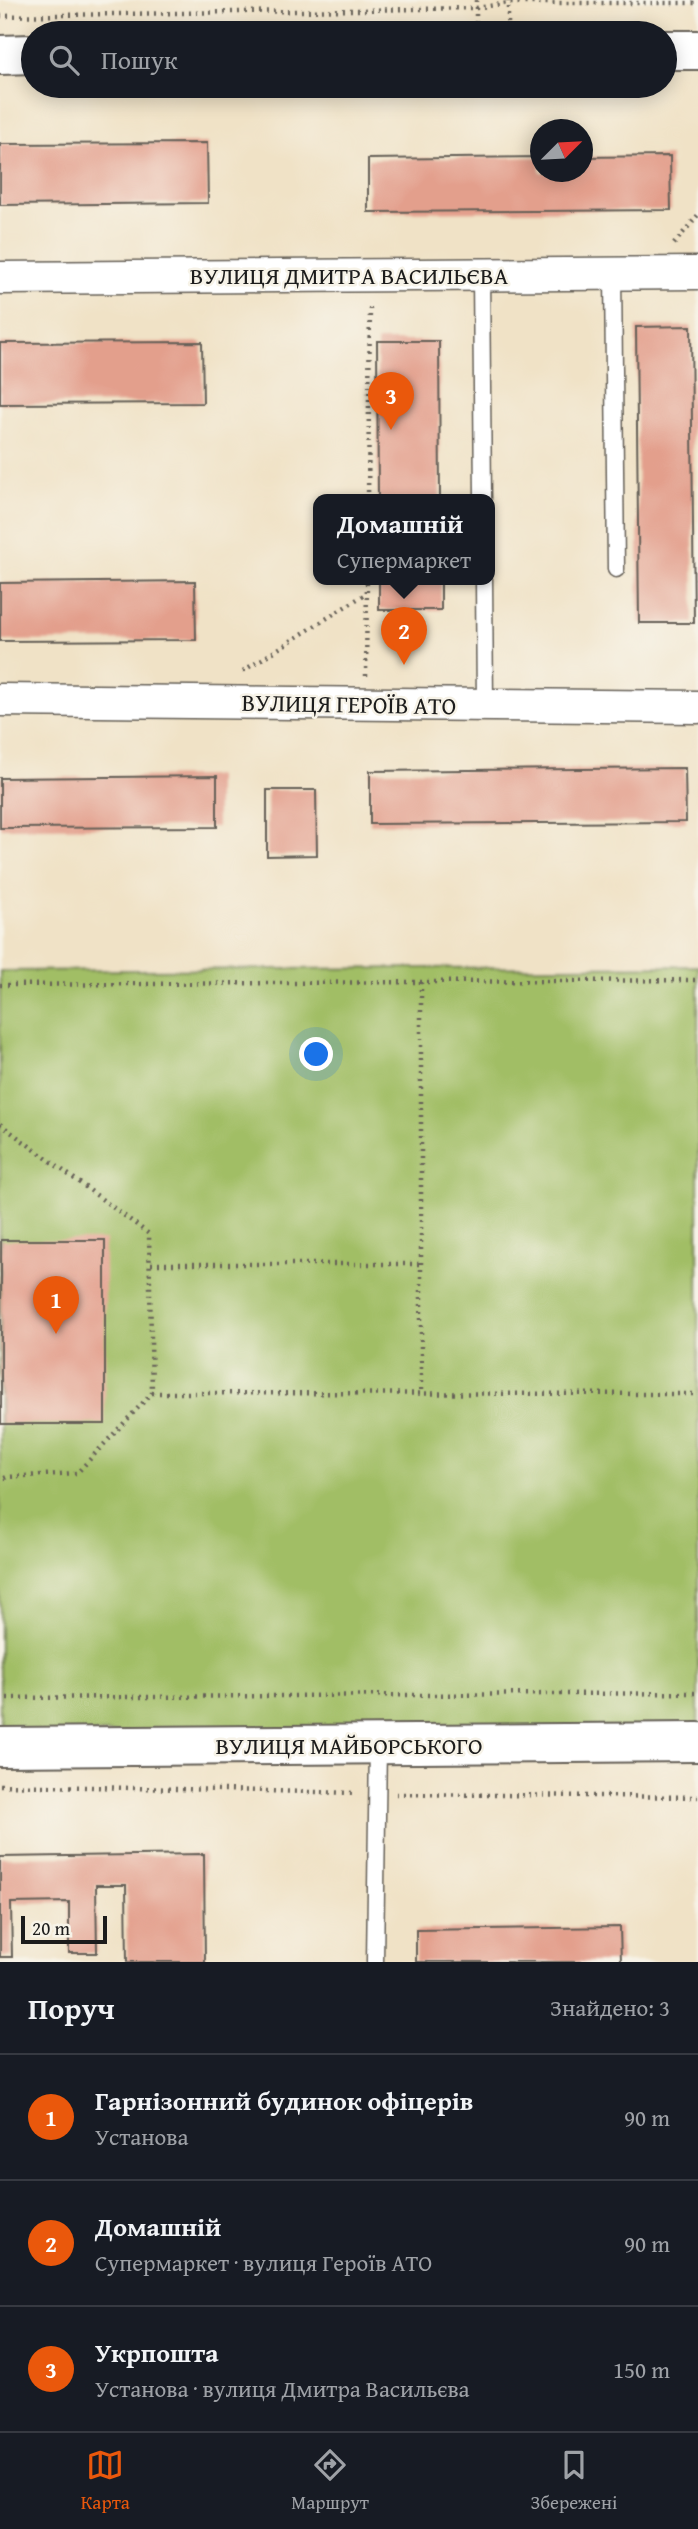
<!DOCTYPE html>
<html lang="uk">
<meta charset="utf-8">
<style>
:root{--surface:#171b24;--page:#242831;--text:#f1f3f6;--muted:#9ea1a6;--line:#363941;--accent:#ea580c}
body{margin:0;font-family:"Gentium Book Plus",serif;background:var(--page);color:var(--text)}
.compass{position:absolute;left:530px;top:119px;width:63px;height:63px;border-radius:50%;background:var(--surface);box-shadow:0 4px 18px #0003;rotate:66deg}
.scale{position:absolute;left:21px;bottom:18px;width:86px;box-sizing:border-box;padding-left:7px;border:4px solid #1c1c1c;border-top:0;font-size:19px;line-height:24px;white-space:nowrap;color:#1c1c1c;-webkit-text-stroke:5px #f7f3e8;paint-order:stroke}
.you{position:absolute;left:317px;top:1055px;width:24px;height:24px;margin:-18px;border:5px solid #fff;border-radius:50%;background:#1a73e8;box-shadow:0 0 0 10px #1a73e833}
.badge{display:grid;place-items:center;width:46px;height:46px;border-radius:50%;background:var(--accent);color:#fff;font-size:23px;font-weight:700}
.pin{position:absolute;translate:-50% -58px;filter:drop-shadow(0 2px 4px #0008)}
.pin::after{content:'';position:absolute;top:37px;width:24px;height:21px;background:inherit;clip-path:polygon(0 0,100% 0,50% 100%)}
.popup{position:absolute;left:313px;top:494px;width:182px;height:91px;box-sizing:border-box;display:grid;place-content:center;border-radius:14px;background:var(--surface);filter:drop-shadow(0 2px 5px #0005);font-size:23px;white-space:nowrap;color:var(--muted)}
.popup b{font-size:26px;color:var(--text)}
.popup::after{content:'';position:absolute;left:50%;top:100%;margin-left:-14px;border:14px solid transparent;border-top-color:var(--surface)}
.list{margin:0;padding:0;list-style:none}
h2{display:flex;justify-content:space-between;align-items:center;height:91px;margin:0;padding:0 28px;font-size:30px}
h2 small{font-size:23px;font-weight:400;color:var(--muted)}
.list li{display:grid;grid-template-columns:46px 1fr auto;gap:21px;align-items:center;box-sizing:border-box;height:126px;padding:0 28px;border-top:2px solid var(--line)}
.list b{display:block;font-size:26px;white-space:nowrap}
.list p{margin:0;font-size:23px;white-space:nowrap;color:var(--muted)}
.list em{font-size:23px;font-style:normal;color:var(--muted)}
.icon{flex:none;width:38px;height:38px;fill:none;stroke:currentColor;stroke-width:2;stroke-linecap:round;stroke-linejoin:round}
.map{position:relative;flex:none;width:698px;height:1962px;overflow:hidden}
.search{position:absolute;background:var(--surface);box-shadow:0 4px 18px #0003;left:21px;right:21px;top:21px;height:77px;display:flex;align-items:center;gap:18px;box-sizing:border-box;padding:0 24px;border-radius:38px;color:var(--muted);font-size:26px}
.sheet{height:469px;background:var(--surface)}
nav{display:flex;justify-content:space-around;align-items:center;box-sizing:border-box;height:98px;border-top:2px solid var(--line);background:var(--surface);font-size:19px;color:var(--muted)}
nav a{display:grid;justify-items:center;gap:4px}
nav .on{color:var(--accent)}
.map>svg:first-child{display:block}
</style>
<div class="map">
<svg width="698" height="1962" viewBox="0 0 698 1962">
<rect width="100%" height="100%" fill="#f7f3e8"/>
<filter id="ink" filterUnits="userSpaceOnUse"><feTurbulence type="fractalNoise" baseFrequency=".0143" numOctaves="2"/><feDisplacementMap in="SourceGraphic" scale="14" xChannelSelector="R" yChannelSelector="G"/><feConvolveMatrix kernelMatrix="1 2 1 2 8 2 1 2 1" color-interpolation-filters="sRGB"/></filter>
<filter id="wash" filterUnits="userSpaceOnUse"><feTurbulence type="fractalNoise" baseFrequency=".00686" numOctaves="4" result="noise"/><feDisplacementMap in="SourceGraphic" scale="28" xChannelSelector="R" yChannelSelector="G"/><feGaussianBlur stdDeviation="1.57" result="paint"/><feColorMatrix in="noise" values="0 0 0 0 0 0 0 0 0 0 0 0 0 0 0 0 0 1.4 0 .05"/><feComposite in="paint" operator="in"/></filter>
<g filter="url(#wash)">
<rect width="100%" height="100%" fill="#f0e2c6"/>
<path fill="#a1be65" stroke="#5e6d40" stroke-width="2" d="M 698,966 L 698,1729 L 0,1734 L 0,971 Z"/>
<g id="blocks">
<g fill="#e39f8c">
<path d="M 207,143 L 208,203 L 0,205 L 0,144 Z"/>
<path d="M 670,156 L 671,210 L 368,212 L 368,159 L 540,157 L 540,172 L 582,172 L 582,157 Z"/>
<path d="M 691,326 L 694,623 L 639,623 L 636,327 Z"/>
<path d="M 377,341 L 439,341 L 440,499 L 378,499 Z"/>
<path d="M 202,342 L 203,403 L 0,404 L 0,343 Z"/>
<rect x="379" y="579" width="62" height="31"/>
<path d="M 195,581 L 196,640 L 0,641 L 0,583 Z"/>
<path d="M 685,768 L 686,822 L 370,824 L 370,771 Z"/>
<path d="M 217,776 L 217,827 L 0,828 L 0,778 Z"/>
<path d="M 267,790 L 316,790 L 317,855 L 267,856 Z"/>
<rect x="1" y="1240" width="104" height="184"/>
<path d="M 204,1854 L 205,1962 L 127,1962 L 126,1885 L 96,1885 L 97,1953 L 69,1953 L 69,1902 L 11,1903 L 12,1957 L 0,1957 L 0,1857 Z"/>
<path d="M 620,1927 L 621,1962 L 416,1962 L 416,1930 Z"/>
</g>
</g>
</g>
<g filter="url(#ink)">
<use href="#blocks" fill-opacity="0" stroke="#666158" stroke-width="2"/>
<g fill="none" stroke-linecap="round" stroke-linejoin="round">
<defs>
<g id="lane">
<path d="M 613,273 L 616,569"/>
<path d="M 481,274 L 483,499"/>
<path d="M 484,579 L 485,706"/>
<path d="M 375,1962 L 378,1744"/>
</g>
<g id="street">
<path d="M 0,278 L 698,273"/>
<path d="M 0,700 L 698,707"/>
</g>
<g id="secondary">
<path d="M 665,50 L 698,50"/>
<path d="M 0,55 L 33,54"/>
<path d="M 0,1747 L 698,1742"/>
</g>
</defs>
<use href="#lane" stroke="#666158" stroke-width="19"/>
<use href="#street" stroke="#666158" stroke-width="35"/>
<use href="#secondary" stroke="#666158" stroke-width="42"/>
<g stroke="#666158" stroke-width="4.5" stroke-dasharray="2 5" stroke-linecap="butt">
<path d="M 476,0 L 476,33"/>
<path d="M 508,0 L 508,33"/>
<path d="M 0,16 L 476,8 L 508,3 L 698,3"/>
<path d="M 674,244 L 698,215"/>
<path d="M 368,499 L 370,304"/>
<path d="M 243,671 L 367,593"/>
<path d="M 366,676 L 367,579"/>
<path d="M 421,982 L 421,1394"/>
<path d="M 0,985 L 698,980"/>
<path d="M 0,1124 L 149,1234 L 152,1393 L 77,1473 L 7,1477 L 0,1480"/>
<path d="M 151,1264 L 421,1264"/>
<path d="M 152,1393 L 698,1394"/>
<path d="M 0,1698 L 698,1693"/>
<path d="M 0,1785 L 356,1793"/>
<path d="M 396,1794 L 698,1797"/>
</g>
<use href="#lane" stroke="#fff" stroke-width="16"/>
<use href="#street" stroke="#fff" stroke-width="32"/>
<use href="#secondary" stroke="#fff" stroke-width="38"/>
</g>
</g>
<g text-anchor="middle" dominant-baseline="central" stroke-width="5" stroke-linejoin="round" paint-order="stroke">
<g font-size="24" fill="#1c1c1c" stroke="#f7f3e8">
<text x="349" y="275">ВУЛИЦЯ ДМИТРА ВАСИЛЬЄВА</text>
<text transform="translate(349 704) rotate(1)">ВУЛИЦЯ ГЕРОЇВ АТО</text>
<text x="349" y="1745">ВУЛИЦЯ МАЙБОРСЬКОГО</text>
</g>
</g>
</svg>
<svg class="compass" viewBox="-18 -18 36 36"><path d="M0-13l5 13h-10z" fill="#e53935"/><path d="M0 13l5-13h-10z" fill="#9ea1a6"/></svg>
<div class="scale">20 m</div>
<div class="you"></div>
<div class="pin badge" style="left:56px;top:1334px">1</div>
<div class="pin badge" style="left:404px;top:665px">2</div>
<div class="popup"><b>Домашній</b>Супермаркет</div>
<div class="pin badge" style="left:391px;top:430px">3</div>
<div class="search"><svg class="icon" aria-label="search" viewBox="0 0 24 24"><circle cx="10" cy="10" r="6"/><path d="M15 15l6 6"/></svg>Пошук</div>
</div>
<section class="sheet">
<h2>Поруч<small>Знайдено: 3</small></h2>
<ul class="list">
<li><span class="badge">1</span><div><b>Гарнізонний будинок офіцерів</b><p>Установа</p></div><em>90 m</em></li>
<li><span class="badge">2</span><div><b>Домашній</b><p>Супермаркет · вулиця Героїв АТО</p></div><em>90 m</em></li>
<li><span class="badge">3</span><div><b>Укрпошта</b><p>Установа · вулиця Дмитра Васильєва</p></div><em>150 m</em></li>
</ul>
</section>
<nav>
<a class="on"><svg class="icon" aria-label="map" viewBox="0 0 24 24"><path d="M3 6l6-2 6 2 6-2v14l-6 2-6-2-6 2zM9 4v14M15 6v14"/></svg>Карта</a>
<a><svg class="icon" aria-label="directions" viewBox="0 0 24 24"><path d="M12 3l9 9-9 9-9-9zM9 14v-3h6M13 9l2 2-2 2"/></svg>Маршрут</a>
<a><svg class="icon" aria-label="saved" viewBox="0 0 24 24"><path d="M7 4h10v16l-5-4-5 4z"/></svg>Збережені</a>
</nav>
